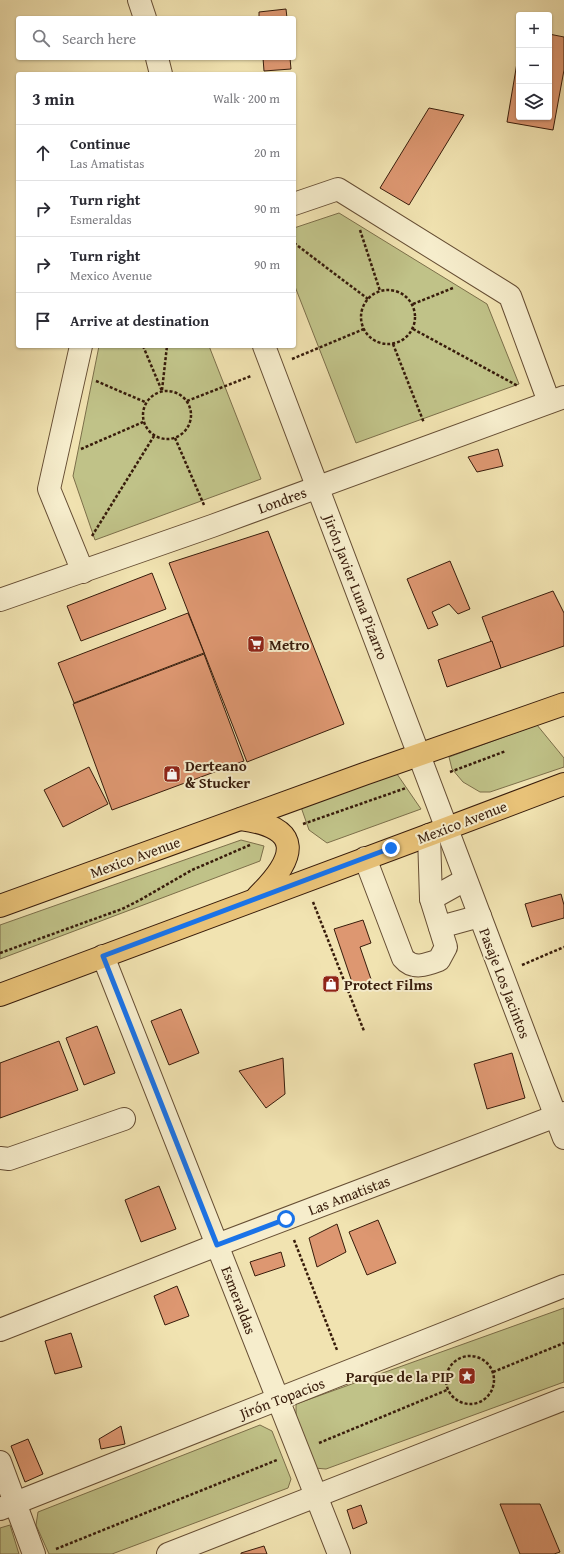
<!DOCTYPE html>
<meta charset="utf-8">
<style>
:root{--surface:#fff;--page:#f2f2f3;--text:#2b2b33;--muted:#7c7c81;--line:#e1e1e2}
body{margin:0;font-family:"Gentium Book Plus",serif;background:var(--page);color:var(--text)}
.controls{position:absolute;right:12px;top:12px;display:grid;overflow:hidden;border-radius:4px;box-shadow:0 1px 3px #0004}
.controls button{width:36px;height:36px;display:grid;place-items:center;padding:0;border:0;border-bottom:1px solid var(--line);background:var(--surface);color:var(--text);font:20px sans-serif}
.stop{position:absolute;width:12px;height:12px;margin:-9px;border:3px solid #1a73e8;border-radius:50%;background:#fff}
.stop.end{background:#1a73e8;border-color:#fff;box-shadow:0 1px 4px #0008}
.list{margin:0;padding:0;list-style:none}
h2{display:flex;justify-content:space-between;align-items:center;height:52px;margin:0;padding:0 16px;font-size:17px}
h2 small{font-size:13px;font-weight:400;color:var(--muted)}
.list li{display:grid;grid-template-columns:26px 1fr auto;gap:12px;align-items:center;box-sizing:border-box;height:56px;padding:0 16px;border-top:1px solid var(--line)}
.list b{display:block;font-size:15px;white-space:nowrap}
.list p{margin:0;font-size:13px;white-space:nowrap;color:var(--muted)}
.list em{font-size:13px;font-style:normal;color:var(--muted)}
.icon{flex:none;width:22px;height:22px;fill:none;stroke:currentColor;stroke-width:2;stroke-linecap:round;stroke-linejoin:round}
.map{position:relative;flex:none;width:564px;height:1554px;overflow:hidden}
.search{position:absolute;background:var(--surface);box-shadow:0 1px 3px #0004;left:16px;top:16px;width:280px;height:44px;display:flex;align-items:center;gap:10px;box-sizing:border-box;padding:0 14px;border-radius:4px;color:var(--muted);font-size:15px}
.panel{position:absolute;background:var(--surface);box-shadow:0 1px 3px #0004;left:16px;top:72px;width:280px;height:276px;border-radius:4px}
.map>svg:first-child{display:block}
</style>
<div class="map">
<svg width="564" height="1554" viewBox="0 0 564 1554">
<rect width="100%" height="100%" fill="#f1e3b1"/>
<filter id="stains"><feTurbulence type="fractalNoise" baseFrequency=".005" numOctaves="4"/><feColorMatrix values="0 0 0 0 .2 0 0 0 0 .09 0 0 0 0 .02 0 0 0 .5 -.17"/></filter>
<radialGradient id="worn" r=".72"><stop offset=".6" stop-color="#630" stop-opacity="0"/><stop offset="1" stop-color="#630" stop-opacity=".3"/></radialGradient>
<g fill="#c0c288" stroke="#7c6f4a">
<path d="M 339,213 L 487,304 L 519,384 L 356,443 L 294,284 L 294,228 Z"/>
<path d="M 99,346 L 209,346 L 261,479 L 95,540 L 73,476 Z"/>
<path d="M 537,725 L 564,758 L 564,767 L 490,792 L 480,792 L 463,782 L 452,769 L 449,757 Z"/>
<path d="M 397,774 L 421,809 L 327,843 L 309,830 L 301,807 Z"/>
<path d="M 241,840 L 264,846 L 260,861 L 0,959 L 0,925 Z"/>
<path d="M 564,1308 L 564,1382 L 326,1469 L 314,1468 L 296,1415 L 296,1404 Z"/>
<path d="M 260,1425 L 272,1431 L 291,1479 L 288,1488 L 112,1554 L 49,1554 L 36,1525 L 38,1512 Z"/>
<path d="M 10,1525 L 19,1554 L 0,1554 L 0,1528 Z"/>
</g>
<g fill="#dd9771" stroke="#381c0b">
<path d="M 286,9 L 287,18 L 259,18 L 259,12 Z"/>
<path d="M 549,34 L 564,37 L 564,70 L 553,130 L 507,122 L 519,51 L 519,117 L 549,117 Z"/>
<path d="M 263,58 L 290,58 L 291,69 L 264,71 Z"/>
<path d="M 429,108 L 464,115 L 409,205 L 380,188 Z"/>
<path d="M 498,449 L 503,466 L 477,472 L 468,457 Z"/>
<path d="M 268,531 L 344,724 L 247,762 L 169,563 Z"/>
<path d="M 450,561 L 470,609 L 458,614 L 449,604 L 432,612 L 438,625 L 428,629 L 407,579 Z"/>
<path d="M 152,573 L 166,609 L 81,641 L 67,606 Z"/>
<path d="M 553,591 L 564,613 L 564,646 L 501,668 L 482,617 Z"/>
<path d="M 188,613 L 204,653 L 74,703 L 58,663 Z"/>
<path d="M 492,641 L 501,668 L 447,687 L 438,660 Z"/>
<path d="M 204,654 L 244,761 L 112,810 L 73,704 Z"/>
<path d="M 89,767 L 108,804 L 63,827 L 44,790 Z"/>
<path d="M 561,894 L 564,905 L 564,918 L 532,927 L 525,904 Z"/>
<path d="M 363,920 L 371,943 L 360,947 L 372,982 L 354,988 L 334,929 Z"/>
<path d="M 181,1009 L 199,1053 L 169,1065 L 151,1021 Z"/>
<path d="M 97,1026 L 115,1073 L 84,1085 L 66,1038 Z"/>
<path d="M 59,1041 L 78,1090 L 0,1118 L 0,1063 Z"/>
<path d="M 512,1053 L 525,1098 L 487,1109 L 474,1064 Z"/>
<path d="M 283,1058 L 285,1094 L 266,1108 L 239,1071 Z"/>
<path d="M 159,1186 L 176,1229 L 141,1242 L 125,1200 Z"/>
<path d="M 378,1220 L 396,1263 L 367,1275 L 349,1232 Z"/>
<path d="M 337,1224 L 346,1252 L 317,1267 L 309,1238 Z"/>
<path d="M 281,1252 L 285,1266 L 255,1276 L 250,1262 Z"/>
<path d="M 177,1286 L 189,1316 L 165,1325 L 154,1296 Z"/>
<path d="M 71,1333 L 82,1367 L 55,1374 L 45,1341 Z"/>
<path d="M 121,1426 L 125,1444 L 101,1449 L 99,1439 Z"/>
<path d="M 28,1439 L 43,1474 L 25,1482 L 11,1446 Z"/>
<path d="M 500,1504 L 540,1504 L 560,1552 L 554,1554 L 520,1554 Z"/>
<path d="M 361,1505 L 367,1523 L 353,1529 L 347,1510 Z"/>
<path d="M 264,1546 L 267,1554 L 241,1554 L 241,1553 Z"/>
</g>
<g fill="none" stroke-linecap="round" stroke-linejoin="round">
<defs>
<g id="minor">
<path d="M 139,0 L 145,18"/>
<path d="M 157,58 L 161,74"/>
<path d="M 294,204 L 338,189 L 510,296 L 549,402"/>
<path d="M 81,346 L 49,489 L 83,572"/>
<path d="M 264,346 L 564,1138"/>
<path d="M 0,600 L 212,526 L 564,397"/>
<path d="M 365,858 L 403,958 C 413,970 426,965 439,960 L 446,947 L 431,899 L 429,835"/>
<path d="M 431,899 L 465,880"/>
<path d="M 440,927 L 480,916"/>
<path d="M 103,956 L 339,1554"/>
<path d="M 0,1158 L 9,1159 L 124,1119"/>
<path d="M 0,1330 L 217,1245 L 564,1113"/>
<path d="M 0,1462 L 34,1554"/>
<path d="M 0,1509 L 564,1286"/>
<path d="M 168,1554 L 564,1399"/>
</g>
<g id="major">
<path d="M 241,819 C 305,828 296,858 258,896"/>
<path d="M 0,906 L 364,774 L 564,704"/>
<path d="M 0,995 L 429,835 L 564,784"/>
</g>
</defs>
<use href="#minor" stroke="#664e34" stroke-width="24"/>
<use href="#major" stroke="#381c0b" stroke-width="24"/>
<g stroke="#381c0b" stroke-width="2.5" stroke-dasharray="3 2" stroke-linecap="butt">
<path d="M 360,230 L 380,291"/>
<path d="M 294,243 L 368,299"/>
<circle cx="388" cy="317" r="27"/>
<path d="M 413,304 L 453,288"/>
<path d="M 413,329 L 518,386"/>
<path d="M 393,344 L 424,423"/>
<path d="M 143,346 L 162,391"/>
<path d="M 292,359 L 364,329"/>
<path d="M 96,381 L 145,402"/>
<path d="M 162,390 L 167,346"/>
<circle cx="167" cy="415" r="24"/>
<path d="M 187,401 L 251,376"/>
<path d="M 175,438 L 204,505"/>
<path d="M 81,449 L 143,422"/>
<path d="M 92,536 L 154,436"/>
<path d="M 450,772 L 506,751"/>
<path d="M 303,824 L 406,788"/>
<path d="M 313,902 L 364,1031"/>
<path d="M 0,953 L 122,909 L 140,900 L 192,870 L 250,845"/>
<path d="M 522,965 L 564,947"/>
<path d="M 294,1240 L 337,1350"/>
<circle cx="470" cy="1380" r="24"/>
<path d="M 493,1372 L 564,1343"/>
<path d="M 319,1443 L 447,1390"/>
<path d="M 56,1549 L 277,1460"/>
</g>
<use href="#minor" stroke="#f6edcc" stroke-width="22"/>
<use href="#major" stroke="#e8c278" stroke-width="22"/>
</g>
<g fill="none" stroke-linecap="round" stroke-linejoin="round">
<path stroke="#1a73e8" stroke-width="5" d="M 286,1219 L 217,1245 L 103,956 L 391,848"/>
</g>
<defs>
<symbol id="supermarket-square" viewBox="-11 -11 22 22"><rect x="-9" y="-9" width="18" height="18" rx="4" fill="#8f2418" stroke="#f6edcc"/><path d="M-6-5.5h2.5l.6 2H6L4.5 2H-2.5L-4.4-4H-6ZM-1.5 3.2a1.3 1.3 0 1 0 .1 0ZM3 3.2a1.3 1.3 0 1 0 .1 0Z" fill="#fff"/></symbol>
<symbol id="shop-square" viewBox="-11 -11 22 22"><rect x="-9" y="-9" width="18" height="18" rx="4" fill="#8f2418" stroke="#f6edcc"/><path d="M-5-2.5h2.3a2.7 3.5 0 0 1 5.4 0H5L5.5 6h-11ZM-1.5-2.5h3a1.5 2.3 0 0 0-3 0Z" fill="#fff"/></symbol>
<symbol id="sight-square" viewBox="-11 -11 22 22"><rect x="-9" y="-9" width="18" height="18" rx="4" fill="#8f2418" stroke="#f6edcc"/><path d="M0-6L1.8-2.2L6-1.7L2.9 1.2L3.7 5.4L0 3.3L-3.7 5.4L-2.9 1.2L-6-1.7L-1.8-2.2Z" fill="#fff"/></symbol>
</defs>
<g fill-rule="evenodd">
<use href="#supermarket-square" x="246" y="634" width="20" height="20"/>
<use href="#shop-square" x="162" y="764" width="20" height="20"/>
<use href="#shop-square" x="321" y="974" width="20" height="20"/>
<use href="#sight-square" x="457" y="1366" width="20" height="20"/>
</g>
<g text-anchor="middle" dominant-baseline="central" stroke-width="4" stroke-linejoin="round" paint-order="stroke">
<g font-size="15" fill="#381c0b" stroke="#f6edcc">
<text transform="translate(282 500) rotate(-20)">Londres</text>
<text transform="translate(356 587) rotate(69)">Jirón Javier Luna Pizarro</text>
<text transform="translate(462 822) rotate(-21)">Mexico Avenue</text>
<text transform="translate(135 857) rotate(-20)">Mexico Avenue</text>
<text transform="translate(505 983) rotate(69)">Pasaje Los Jacintos</text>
<text transform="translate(349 1195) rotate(-21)">Las Amatistas</text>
<text transform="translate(239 1300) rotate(69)">Esmeraldas</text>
<text transform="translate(282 1398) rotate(-21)">Jirón Topacios</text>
</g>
<g font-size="15" font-weight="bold" fill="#381c0b" stroke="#f6edcc" text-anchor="start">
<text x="269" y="644">Metro</text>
<text x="185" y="765">Derteano<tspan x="185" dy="17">&amp; Stucker</tspan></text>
<text x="344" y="984">Protect Films</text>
<text x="454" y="1376" text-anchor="end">Parque de la PIP</text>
</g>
</g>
<rect width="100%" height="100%" filter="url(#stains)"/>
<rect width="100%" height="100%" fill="url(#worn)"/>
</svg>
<div class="controls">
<button>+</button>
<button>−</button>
<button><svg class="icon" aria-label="layers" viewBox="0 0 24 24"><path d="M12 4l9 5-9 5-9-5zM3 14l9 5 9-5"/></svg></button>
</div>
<div class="stop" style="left:286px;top:1219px"></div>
<div class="stop end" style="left:391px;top:848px"></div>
<div class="search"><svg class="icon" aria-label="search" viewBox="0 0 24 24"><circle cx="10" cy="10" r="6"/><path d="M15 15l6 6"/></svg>Search here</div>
<section class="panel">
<h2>3 min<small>Walk · 200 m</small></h2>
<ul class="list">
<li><svg class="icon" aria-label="ahead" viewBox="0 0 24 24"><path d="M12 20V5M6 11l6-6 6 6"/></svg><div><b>Continue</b><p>Las Amatistas</p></div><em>20 m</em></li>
<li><svg class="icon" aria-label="right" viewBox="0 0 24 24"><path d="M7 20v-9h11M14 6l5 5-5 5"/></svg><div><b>Turn right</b><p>Esmeraldas</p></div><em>90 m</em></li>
<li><svg class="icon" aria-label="right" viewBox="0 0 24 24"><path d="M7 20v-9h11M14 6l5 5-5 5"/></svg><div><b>Turn right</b><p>Mexico Avenue</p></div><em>90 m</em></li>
<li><svg class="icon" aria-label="arrive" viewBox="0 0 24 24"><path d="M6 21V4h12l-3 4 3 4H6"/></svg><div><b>Arrive at destination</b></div></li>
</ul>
</section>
</div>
